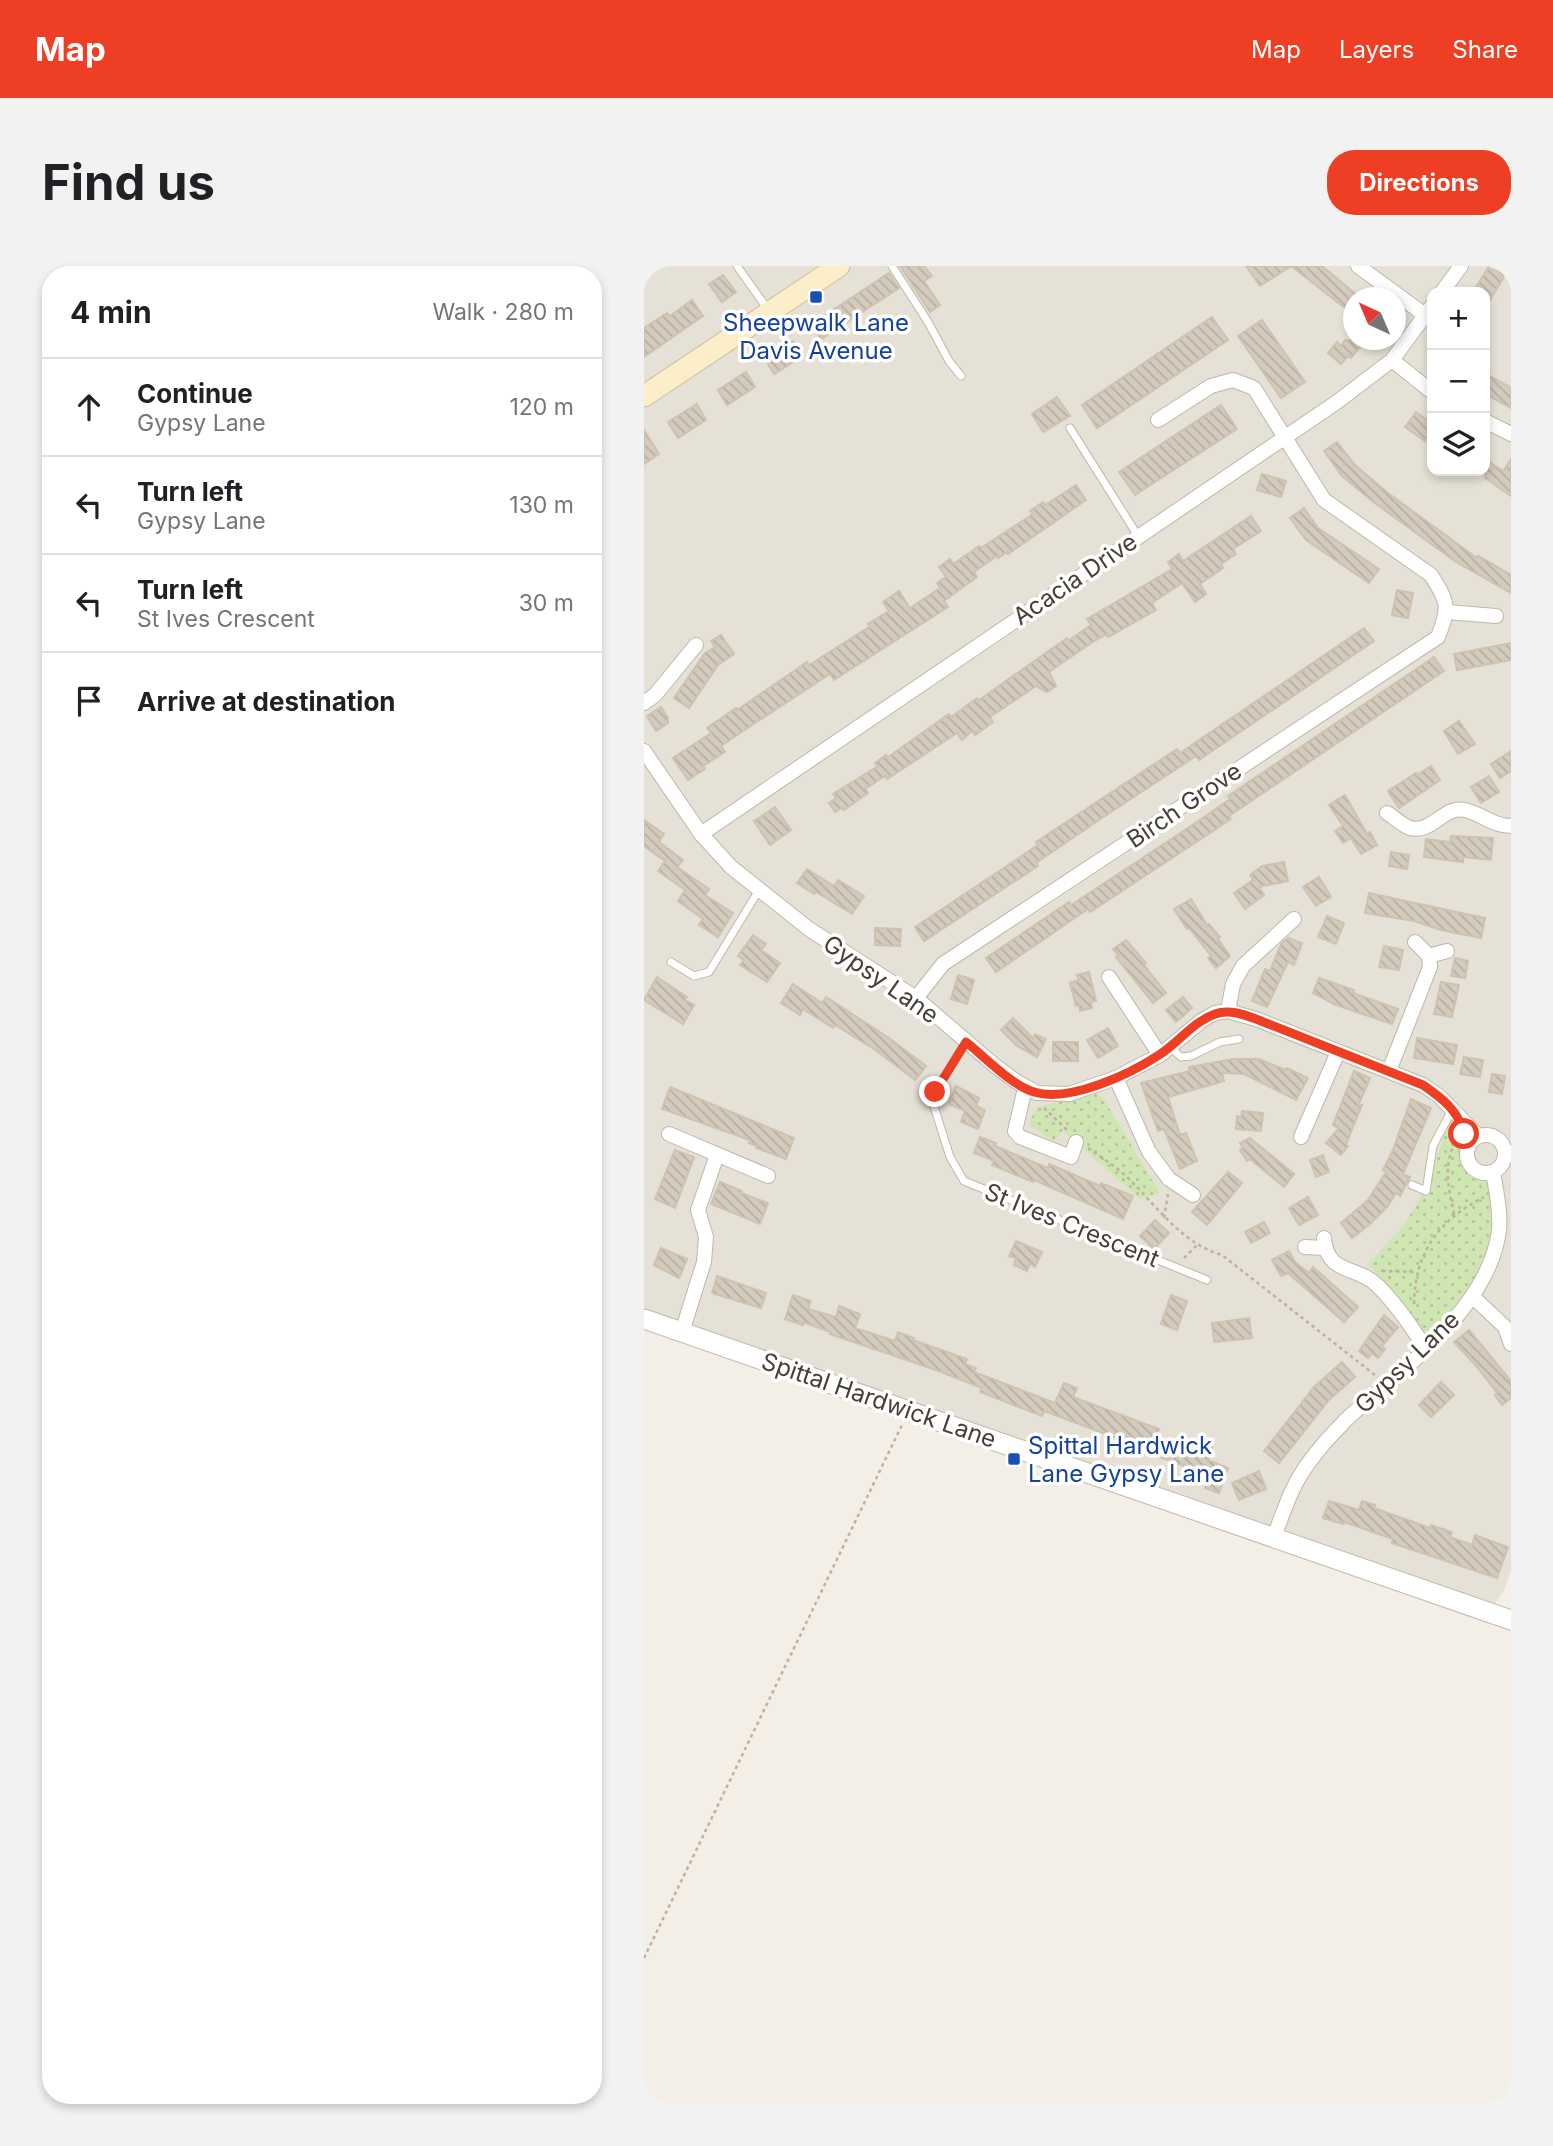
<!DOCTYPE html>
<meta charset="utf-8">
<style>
:root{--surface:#fff;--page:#f2f2f2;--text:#202124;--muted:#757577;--line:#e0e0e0;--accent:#ee3e23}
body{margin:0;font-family:Inter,sans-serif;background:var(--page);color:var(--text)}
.controls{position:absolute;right:21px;top:21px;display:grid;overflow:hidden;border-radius:14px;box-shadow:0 4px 10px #0003}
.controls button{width:63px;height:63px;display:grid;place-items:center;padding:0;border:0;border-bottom:2px solid var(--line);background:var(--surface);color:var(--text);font:35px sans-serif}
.compass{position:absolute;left:699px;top:21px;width:63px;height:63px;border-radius:50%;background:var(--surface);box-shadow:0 4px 10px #0003;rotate:316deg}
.stop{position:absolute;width:21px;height:21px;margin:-16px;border:5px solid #ee3e23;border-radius:50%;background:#fff}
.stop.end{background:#ee3e23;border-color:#fff;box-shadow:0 2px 7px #0008}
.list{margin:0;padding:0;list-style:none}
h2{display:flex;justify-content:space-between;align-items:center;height:91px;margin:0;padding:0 28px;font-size:30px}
h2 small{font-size:23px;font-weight:400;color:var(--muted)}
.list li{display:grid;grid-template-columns:46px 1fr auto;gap:21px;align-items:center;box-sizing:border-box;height:98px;padding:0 28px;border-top:2px solid var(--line)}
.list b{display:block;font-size:26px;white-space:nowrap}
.list p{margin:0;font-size:23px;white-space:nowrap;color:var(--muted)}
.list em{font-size:23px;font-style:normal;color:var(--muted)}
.icon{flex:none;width:38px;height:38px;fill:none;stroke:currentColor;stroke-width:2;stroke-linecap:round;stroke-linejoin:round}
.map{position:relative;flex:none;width:867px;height:1838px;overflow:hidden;border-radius:28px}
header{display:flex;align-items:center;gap:42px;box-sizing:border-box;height:98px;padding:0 35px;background:var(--accent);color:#fff}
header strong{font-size:33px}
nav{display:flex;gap:38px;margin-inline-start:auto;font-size:24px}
.intro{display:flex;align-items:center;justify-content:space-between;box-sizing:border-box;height:168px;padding:0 42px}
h1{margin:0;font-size:49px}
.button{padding:18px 32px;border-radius:28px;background:var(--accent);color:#fff;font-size:24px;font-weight:700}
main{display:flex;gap:42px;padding:0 42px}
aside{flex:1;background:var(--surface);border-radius:28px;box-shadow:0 4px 10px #0003}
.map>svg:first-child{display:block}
</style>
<header>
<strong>Map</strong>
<nav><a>Map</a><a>Layers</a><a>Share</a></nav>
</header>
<div class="intro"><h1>Find us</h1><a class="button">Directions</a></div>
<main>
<aside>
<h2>4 min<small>Walk · 280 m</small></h2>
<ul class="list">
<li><svg class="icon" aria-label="ahead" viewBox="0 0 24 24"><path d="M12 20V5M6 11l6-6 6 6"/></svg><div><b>Continue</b><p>Gypsy Lane</p></div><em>120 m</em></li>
<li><svg class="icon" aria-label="left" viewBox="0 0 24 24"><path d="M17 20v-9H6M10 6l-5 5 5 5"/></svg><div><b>Turn left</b><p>Gypsy Lane</p></div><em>130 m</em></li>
<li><svg class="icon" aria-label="left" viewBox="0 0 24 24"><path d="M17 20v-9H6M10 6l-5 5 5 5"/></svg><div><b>Turn left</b><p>St Ives Crescent</p></div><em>30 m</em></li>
<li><svg class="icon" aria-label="arrive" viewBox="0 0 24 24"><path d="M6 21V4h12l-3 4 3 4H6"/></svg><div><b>Arrive at destination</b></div></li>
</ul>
</aside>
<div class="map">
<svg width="867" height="1838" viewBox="0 0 867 1838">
<defs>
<pattern id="grass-dots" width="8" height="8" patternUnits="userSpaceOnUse" patternTransform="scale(1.75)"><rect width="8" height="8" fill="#cfe5b2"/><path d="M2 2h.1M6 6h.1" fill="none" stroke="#b3c69a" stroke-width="1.8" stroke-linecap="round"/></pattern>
<pattern id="building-back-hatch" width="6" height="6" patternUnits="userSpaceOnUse" patternTransform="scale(1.75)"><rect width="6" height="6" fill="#d4cbbd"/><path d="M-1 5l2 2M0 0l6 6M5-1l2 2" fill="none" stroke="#b7afa3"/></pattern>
</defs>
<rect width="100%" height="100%" fill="#f3efe7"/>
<path fill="#e6e1d6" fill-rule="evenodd" d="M 0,0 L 867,0 L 867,1303 L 860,1325 L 845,1346 L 0,1053 ZM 788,26 L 841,26 L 841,205 L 788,205 ZM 710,32 L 752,32 L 752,74 L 710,74 Z"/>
<g fill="url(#grass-dots)">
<path d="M 452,828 L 458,830 L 516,927 L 496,933 L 419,865 L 410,875 L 386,860 L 386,854 L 393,841 Z"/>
<path d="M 809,844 L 830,872 L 824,880 L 824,896 L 834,906 L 844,907 L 855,949 L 839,1013 L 785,1078 L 763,1041 L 724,998 L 761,958 L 784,917 Z"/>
</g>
<g fill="url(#building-back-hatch)" stroke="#cec2b1" stroke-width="2">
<path d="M 256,0 L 280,0 L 288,10 L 280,15 L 296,39 L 286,46 Z"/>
<path d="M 602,0 L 647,0 L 616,20 Z"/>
<path d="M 647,0 L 678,0 L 714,30 L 710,32 L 710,49 Z"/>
<path d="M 845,0 L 866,0 L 841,43 L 841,26 L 829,26 Z"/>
<path d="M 245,7 L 255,22 L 177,73 L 168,58 Z"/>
<path d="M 79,9 L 92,26 L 78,36 L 65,18 Z"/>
<path d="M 48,34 L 59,50 L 0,91 L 0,62 L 23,47 L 26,50 Z"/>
<path d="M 568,51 L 584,74 L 453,162 L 438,139 Z"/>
<path d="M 618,54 L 661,116 L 637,132 L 594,70 Z"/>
<path d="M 701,74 L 722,74 L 707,92 L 704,90 L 697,98 L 684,87 L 693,76 L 697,80 Z"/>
<path d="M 149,75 L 159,90 L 130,108 L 121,93 Z"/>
<path d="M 102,106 L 111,121 L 83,139 L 74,124 Z"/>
<path d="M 841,107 L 867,122 L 867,142 L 841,128 Z"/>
<path d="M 413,131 L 426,150 L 399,166 L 388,148 Z"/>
<path d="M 53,138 L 62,154 L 34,172 L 24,156 Z"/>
<path d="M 577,139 L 593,163 L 491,229 L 475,206 Z"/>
<path d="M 772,146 L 788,157 L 788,164 L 781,175 L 761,161 Z"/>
<path d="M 0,164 L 15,188 L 0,198 Z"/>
<path d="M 693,176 L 711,199 L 744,227 L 833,292 L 834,290 L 867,309 L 867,327 L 812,296 L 728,235 L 698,210 L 680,185 Z"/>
<path d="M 841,193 L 859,205 L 867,193 L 867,230 L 841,212 Z"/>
<path d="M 618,208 L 642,215 L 637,231 L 613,224 Z"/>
<path d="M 432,219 L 442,234 L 364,288 L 363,286 L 354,292 L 353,290 L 330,306 L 333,311 L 300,335 L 304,341 L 190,414 L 186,408 L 108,459 L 77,480 L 81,486 L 59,500 L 61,503 L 44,514 L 29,492 L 67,467 L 63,462 L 92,442 L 93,444 L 163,396 L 165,399 L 225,361 L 224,358 L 245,345 L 239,336 L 255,325 L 266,342 L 296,322 L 293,317 L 302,311 L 295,301 L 306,293 L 309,298 L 335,280 L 337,282 L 389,248 L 386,245 L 399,236 L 401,239 Z"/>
<path d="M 660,242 L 674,262 L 735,303 L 725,317 L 662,274 L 646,252 Z"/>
<path d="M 607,250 L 617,265 L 589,283 L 592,288 L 577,298 L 579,302 L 556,318 L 562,328 L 551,336 L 538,317 L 508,337 L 512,344 L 464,371 L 463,368 L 450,375 L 405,406 L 412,420 L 403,426 L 392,420 L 346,451 L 349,456 L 331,469 L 328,465 L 318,474 L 313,467 L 243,513 L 241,510 L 221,523 L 224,527 L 200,544 L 198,542 L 191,546 L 185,537 L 192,532 L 189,528 L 234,500 L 231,497 L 242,489 L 244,491 L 305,448 L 307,451 L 333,432 L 335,434 L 423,372 L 425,374 L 447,359 L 443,353 L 528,303 L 524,296 L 535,288 L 539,295 Z"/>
<path d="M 753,324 L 769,327 L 764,352 L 748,349 Z"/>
<path d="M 720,362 L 730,375 L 555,494 L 552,490 L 461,550 L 392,597 L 394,600 L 280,675 L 271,661 L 394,579 L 392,576 L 442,543 L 533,483 L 536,487 Z"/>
<path d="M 77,369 L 90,388 L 74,399 L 45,442 L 30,432 L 61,387 L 71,381 L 67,375 Z"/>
<path d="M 867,377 L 867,394 L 813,404 L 810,388 Z"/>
<path d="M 790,391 L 800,405 L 585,550 L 587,553 L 566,567 L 446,646 L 444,643 L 352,706 L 342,692 L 425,636 L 427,639 L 547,560 L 586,533 L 584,530 Z"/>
<path d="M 17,441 L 24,452 L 24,457 L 12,465 L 3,450 Z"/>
<path d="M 815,455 L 831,478 L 814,488 L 800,465 Z"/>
<path d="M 867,485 L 867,505 L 856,512 L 847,498 Z"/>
<path d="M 787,500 L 796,514 L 755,542 L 744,525 L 772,507 L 773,509 Z"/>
<path d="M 845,510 L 855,526 L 837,537 L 827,521 Z"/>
<path d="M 701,529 L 723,568 L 726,566 L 733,579 L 717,588 L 707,572 L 699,577 L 691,565 L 699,560 L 685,539 Z"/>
<path d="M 131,541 L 147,564 L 126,579 L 110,555 Z"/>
<path d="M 0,554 L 20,568 L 15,576 L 39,594 L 33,601 L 65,623 L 61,629 L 89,647 L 74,671 L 55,659 L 59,653 L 34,635 L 41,624 L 14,605 L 21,595 L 0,580 Z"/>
<path d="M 807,570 L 849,572 L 847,594 L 819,591 L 819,596 L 780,591 L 782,573 L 806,576 Z"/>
<path d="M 747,586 L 765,589 L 763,603 L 745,600 Z"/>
<path d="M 640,596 L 644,615 L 615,621 L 620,629 L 601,643 L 590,627 L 609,614 L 606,609 L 618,600 Z"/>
<path d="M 163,603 L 190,620 L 194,614 L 220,630 L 208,648 L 172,626 L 170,628 L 153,617 Z"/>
<path d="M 675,611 L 687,631 L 672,640 L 659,621 Z"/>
<path d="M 725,627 L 841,652 L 837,672 L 797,664 L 770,655 L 721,647 Z"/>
<path d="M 547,633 L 563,659 L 565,658 L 576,671 L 574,673 L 586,690 L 572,702 L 564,692 L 567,690 L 545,662 L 543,663 L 530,643 Z"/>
<path d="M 683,650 L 700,657 L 692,678 L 674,671 Z"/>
<path d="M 231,662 L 257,663 L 256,680 L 231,679 Z"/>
<path d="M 109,669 L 122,678 L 117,684 L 136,697 L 123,716 L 96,699 L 100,694 L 94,690 Z"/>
<path d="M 644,672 L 658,677 L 650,699 L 644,696 L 623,741 L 608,735 L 621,703 L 626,705 L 637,678 Z"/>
<path d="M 482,674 L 502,697 L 500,699 L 522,727 L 509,737 L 472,691 L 474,689 L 469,683 Z"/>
<path d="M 740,680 L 759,684 L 755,704 L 735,701 Z"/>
<path d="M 811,692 L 824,695 L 821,712 L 807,710 Z"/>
<path d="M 445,706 L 452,735 L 447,736 L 448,742 L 436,745 L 435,739 L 432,740 L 426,717 L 435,714 L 433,709 Z"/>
<path d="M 314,709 L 330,714 L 323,738 L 307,733 Z"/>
<path d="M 13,711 L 43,731 L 41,734 L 50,739 L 39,758 L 0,734 Z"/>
<path d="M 675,712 L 710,724 L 709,727 L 754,743 L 748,758 L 692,739 L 669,727 Z"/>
<path d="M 797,716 L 815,719 L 808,751 L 790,748 Z"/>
<path d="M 149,718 L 178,737 L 182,731 L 245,772 L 282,800 L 271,814 L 233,785 L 191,759 L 189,762 L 159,743 L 156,749 L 137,737 Z"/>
<path d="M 539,731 L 548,742 L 532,756 L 522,744 Z"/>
<path d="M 369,752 L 389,772 L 391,768 L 402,773 L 393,791 L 373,780 L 357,764 Z"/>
<path d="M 464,762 L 474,780 L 454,792 L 443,774 Z"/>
<path d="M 773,772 L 813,779 L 809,798 L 770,792 Z"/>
<rect x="409" y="776" width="25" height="19"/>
<path d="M 820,791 L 839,794 L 836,811 L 816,808 Z"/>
<path d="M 590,793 L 615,793 L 642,804 L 643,802 L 664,812 L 652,834 L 600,808 L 578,807 L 580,815 L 524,831 L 536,869 L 542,867 L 553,895 L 536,903 L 520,863 L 514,865 L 497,817 L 546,805 L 545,801 Z"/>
<path d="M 710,805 L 726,812 L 714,840 L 718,839 L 702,878 L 704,880 L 697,889 L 682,877 L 695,862 L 689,859 Z"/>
<path d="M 848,808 L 861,810 L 858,828 L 845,826 Z"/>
<path d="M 312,820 L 335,832 L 332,840 L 341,844 L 334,863 L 317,856 L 321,845 L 305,838 Z"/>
<path d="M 26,821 L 150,872 L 142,893 L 112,882 L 113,880 L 105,877 L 106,874 L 18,843 Z"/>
<path d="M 767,833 L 787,842 L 759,908 L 766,911 L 756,930 L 752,927 L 744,940 L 725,959 L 708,972 L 697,957 L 724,934 L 742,906 L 739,904 L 749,884 Z"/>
<path d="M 598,845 L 619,847 L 617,865 L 592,863 L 593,850 L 597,851 Z"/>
<path d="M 336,871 L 352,877 L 351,880 L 404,902 L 405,898 L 456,920 L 457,917 L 489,930 L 479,953 L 390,914 L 389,916 L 348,899 L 350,895 L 330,887 Z"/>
<path d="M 606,872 L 650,908 L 640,921 L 606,893 L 603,895 L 596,884 L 599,882 L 596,877 Z"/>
<path d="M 31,884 L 50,891 L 31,942 L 11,933 Z"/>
<path d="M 679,889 L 685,906 L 672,911 L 666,894 Z"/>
<path d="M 584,906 L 598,917 L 563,959 L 548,946 Z"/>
<path d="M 76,916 L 98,925 L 97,927 L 124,937 L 116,958 L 67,938 Z"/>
<path d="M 664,931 L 674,949 L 655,959 L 645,942 Z"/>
<path d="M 511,954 L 525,967 L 510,983 L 496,970 Z"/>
<path d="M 620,956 L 626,967 L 607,977 L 601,966 Z"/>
<path d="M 372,975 L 398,986 L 391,1001 L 386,998 L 383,1005 L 370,999 L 372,992 L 365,990 Z"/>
<path d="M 17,982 L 43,993 L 35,1012 L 10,999 Z"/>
<path d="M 645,985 L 651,996 L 665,1007 L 669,1001 L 714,1041 L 700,1056 L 644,1007 L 637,1010 L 628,994 Z"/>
<path d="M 73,1010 L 122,1027 L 117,1042 L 68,1027 Z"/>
<path d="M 149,1029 L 167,1035 L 164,1043 L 192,1051 L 195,1040 L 216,1048 L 211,1062 L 251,1075 L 254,1066 L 270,1072 L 269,1074 L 323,1093 L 321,1098 L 332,1102 L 330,1106 L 411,1137 L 420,1117 L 433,1122 L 429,1131 L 515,1163 L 508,1182 L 487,1175 L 486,1177 L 400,1145 L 398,1150 L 336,1126 L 338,1122 L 292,1104 L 186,1068 L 186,1066 L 159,1056 L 159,1059 L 141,1053 Z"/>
<path d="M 527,1029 L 543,1035 L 533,1064 L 517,1058 Z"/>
<path d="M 740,1049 L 754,1061 L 738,1080 L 741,1083 L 734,1092 L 728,1087 L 724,1092 L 715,1085 Z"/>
<path d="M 605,1052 L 608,1072 L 570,1076 L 568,1057 Z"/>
<path d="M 825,1064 L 867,1115 L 867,1132 L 858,1139 L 851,1129 L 853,1127 L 833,1101 L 810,1076 Z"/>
<path d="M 698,1096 L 711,1111 L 685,1134 L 635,1197 L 620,1185 L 670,1121 Z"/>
<path d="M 797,1116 L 810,1129 L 787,1151 L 775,1139 Z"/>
<path d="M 520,1177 L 549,1188 L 553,1177 L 568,1182 L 564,1194 L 584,1202 L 575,1227 L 561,1222 L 566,1209 L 515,1191 Z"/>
<path d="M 615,1205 L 622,1223 L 595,1234 L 588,1217 Z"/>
<path d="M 685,1235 L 715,1244 L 718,1235 L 731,1239 L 730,1242 L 786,1262 L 787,1259 L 808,1266 L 806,1271 L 828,1279 L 831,1269 L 864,1281 L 853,1312 L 748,1277 L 749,1273 L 700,1256 L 699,1258 L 679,1252 Z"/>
</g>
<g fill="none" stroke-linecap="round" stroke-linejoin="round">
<defs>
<g id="service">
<path d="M 93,0 L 125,45"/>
<path d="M 248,0 L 284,56 L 305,95 L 317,110"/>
<path d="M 426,162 L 494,270"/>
<path d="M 27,696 L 50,710 L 65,706 L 115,624"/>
<path d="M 322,776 L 291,826 L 288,834 L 306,891 L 320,915 L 563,1014"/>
<path d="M 526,781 L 537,791 L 547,790 L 576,776 L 595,773"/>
<path d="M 768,919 L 782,925 L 789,880 L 808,844"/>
</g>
<g id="minor">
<path d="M 714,0 L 781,49"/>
<path d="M 798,26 L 817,0"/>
<path d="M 748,94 L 788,126"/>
<path d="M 841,155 L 867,168"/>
<path d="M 803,346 L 852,350"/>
<path d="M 0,437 L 11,429 L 52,379"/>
<path d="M 0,485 L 57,568 L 87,601 L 165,663 L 272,732 L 350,799 L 373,816 L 393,827 L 425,828 L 472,812 L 516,789 L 557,755 L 571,747 L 584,745 L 612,753 L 779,819 L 795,830 L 834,870"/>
<path d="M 743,547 C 750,551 759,560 766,562 C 788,568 800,539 821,544 C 838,548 849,560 867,560"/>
<path d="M 57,568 L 693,136 L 748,94 L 788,40"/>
<path d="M 785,690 L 803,685"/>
<path d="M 465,711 L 516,789"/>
<path d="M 272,732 L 299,698 L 794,371 C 806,340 804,337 787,309 L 680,234 L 610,122 L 589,114 L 567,120 L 514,154"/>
<path d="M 584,745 L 589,718 L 599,700 L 650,653"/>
<path d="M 745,805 L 786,701 L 785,690 L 771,676"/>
<path d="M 472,812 L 505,886 L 525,913 L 549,929"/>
<path d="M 381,822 L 371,865 L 376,871 L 427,891 L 432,876"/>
<path d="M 25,868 L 124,910"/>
<circle cx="842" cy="888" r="19"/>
<path d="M 657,871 L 694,786"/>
<path d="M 680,972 C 683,1010 714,999 734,1020 C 752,1038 768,1061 781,1082"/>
<path d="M 661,981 L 681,982"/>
<path d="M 829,1031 L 861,1061 L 867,1078"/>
<path d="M 38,1066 L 60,996 L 62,971 L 54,944 L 73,889"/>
<path d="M 630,1270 C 636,1256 641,1240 648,1225 C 659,1201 680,1176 699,1157 C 712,1143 729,1131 744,1118 C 789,1077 846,1029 855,965 C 857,945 852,925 849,906"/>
</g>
<path id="tertiary" d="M 0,1053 L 867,1354"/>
<path id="secondary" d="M 0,130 L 195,0"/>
</defs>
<use href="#service" stroke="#beb7aa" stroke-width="9"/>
<use href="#minor" stroke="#beb7aa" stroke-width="16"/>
<use href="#tertiary" stroke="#beb7aa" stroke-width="21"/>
<use href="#secondary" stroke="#d0c199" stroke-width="23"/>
<g stroke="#bfb29d" stroke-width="2.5" stroke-dasharray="3.5 3.5" stroke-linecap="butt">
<path d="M 400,842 L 423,864"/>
<path d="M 444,882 C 457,891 471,900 483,911 C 512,939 538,978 578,989 L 731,1109"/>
<path d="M 810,948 C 804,921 798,894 815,870"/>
<path d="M 520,952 L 524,928"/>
<path d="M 540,992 L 555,977"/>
<path d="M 738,1005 L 773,1006"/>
<path d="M 770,1038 C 771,986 794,955 840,931"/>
<path d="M 0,1692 L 258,1159"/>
</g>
<use href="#service" stroke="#fff" stroke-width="7"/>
<use href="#minor" stroke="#fff" stroke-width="14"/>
<use href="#tertiary" stroke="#fff" stroke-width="19"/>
<use href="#secondary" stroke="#fceec9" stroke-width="21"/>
</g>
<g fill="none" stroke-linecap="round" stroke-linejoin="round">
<path stroke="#ee3e23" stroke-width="9" d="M 291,826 L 322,776 C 341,791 367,819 390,826 C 425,837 486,808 515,789 C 534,777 549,756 571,748 C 584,743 599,748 612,753 L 779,819 C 798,832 815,845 820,868"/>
</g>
<g fill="#1a4fb4" stroke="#fff" stroke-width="2.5">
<rect x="165" y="24" width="14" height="14" rx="3.5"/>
<rect x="363" y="1186" width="14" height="14" rx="3.5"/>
</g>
<g text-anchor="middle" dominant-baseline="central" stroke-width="7" stroke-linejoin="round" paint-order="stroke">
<g font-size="24" fill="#164399" stroke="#fff">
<text x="172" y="56">Sheepwalk Lane<tspan x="172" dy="28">Davis Avenue</tspan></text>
<text x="384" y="1179" text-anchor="start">Spittal Hardwick<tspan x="384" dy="28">Lane Gypsy Lane</tspan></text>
</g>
<g font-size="24" fill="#463f37" stroke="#fff">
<text transform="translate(431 313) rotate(-34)">Acacia Drive</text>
<text transform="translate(540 539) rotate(-34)">Birch Grove</text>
<text transform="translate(237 713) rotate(35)">Gypsy Lane</text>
<text transform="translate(428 959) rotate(22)">St Ives Crescent</text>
<text transform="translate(763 1096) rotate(-44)">Gypsy Lane</text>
<text transform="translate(235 1134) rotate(19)">Spittal Hardwick Lane</text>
</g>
</g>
</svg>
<div class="controls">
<button>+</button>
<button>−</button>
<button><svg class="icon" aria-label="layers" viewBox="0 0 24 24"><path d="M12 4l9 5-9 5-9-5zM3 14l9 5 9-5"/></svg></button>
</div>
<svg class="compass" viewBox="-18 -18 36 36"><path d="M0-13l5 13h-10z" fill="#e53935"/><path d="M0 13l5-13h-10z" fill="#757577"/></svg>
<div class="stop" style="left:820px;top:868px"></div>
<div class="stop end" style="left:291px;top:826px"></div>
</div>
</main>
